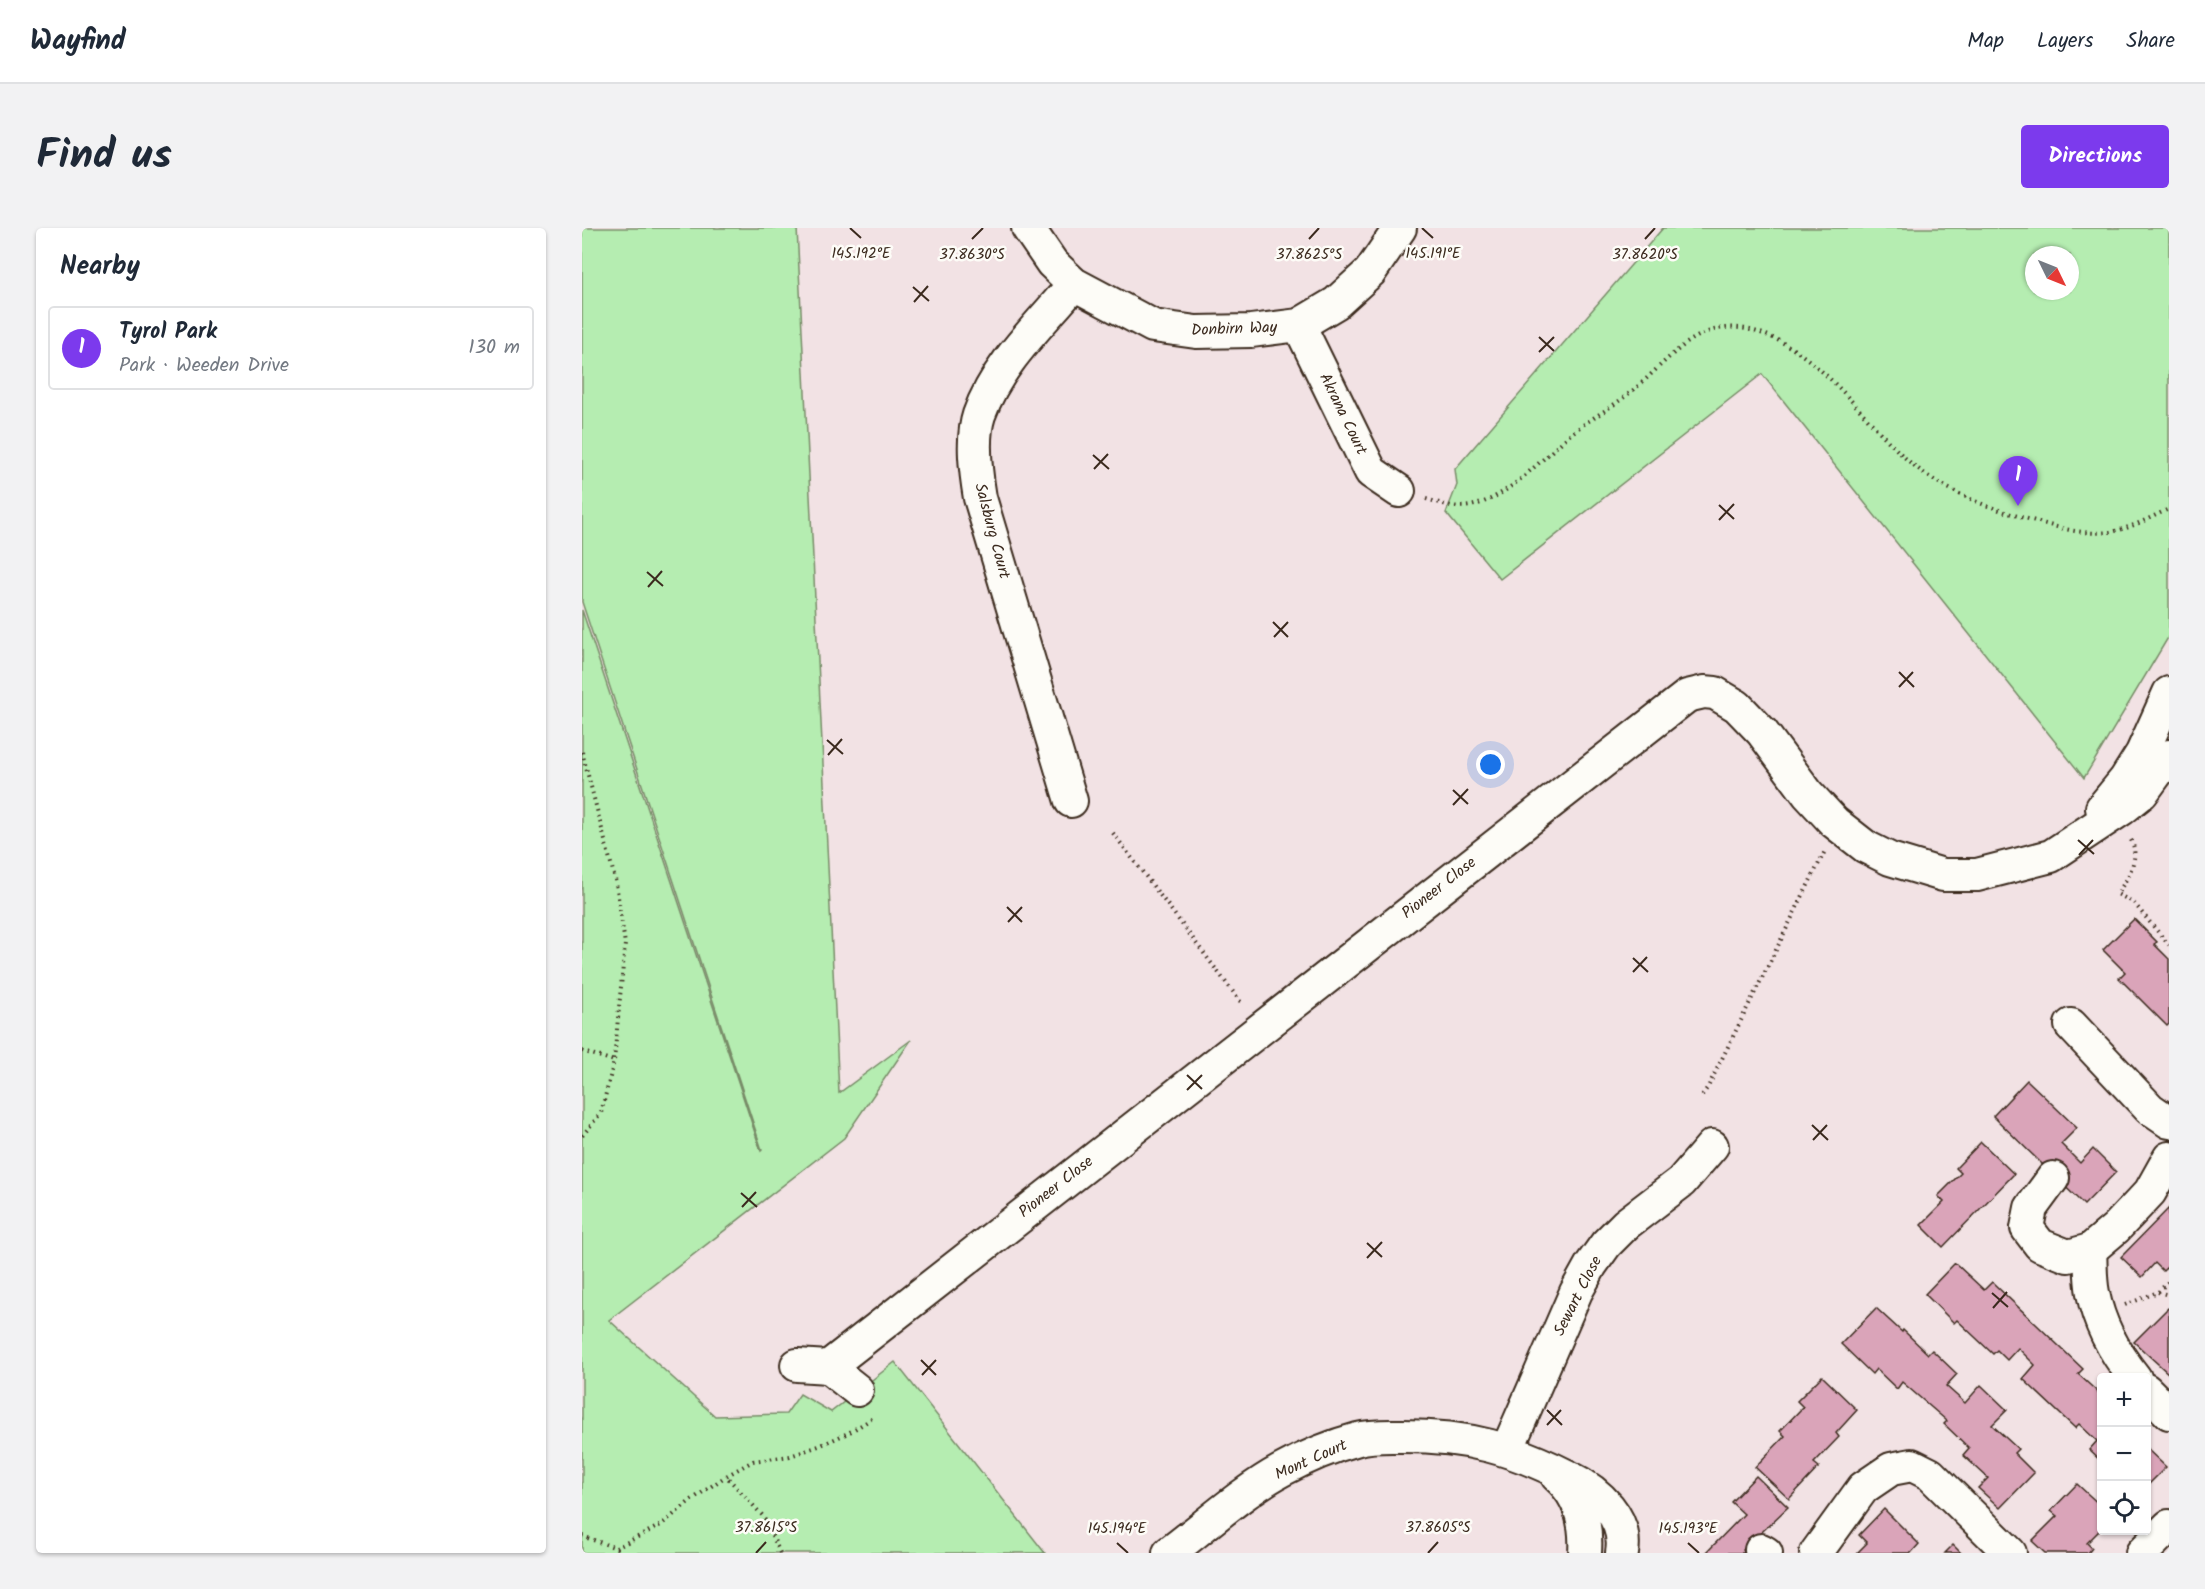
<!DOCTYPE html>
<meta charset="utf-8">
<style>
:root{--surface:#fff;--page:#f2f2f3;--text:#1f2937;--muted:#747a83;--line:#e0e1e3;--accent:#7c3aed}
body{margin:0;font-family:Kalam,sans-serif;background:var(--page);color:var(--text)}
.controls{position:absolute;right:18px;bottom:18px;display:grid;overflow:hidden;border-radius:6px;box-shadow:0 2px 4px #0004}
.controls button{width:54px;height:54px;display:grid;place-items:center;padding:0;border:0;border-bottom:2px solid var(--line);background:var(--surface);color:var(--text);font:30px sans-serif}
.compass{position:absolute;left:1443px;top:18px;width:54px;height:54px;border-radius:50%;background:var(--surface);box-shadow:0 2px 4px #0004;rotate:133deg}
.you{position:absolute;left:909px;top:537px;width:21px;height:21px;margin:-15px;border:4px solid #fff;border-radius:50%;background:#1a73e8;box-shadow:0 0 0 9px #1a73e833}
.badge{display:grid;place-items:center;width:39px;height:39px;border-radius:50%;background:var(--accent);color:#fff;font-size:20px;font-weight:700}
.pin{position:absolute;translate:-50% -50px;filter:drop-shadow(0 2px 3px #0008)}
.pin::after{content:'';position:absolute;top:32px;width:21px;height:18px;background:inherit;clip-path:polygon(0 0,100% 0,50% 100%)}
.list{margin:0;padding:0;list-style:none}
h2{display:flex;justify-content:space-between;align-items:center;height:78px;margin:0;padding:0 24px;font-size:26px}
h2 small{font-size:20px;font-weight:400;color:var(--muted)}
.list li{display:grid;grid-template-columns:39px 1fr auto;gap:18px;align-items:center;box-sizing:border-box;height:84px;margin:0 12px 12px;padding:0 12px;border:2px solid var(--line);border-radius:6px}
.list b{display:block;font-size:22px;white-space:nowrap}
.list p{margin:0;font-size:20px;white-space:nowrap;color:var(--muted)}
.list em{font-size:20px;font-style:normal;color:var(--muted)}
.icon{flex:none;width:33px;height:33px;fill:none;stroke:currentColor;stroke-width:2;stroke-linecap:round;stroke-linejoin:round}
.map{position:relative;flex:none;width:1587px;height:1325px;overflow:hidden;border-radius:6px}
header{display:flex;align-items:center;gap:36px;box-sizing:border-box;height:84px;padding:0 30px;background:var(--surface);border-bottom:2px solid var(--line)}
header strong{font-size:28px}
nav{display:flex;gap:33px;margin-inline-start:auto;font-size:21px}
.intro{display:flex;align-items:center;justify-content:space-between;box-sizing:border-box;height:144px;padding:0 36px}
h1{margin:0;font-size:42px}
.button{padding:15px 27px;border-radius:6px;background:var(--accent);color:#fff;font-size:21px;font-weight:700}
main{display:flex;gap:36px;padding:0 36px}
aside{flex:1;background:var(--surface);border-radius:6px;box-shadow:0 2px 4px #0004}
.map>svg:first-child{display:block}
</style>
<header>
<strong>Wayfind</strong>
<nav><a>Map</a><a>Layers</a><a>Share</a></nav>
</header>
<div class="intro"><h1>Find us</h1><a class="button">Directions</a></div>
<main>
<aside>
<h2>Nearby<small></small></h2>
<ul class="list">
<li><span class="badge">1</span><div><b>Tyrol Park</b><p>Park · Weeden Drive</p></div><em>130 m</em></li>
</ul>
</aside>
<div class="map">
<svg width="1587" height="1325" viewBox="0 0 1587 1325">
<rect width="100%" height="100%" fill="#f2e2e4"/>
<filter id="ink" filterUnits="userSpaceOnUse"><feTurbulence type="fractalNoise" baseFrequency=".0167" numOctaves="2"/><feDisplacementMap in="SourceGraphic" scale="12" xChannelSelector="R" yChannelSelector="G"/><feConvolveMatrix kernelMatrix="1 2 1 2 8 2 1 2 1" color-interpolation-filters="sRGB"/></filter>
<g filter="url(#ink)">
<g fill="#b5edb1" stroke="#788c68" stroke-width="1.5" fill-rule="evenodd">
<path d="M 0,0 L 215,0 L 257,865 L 329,812 L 262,910 L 27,1092 L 133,1188 L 204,1186 L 218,1166 L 249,1184 L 313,1134 L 463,1325 L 0,1325 L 0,382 L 179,923 L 180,922 L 0,374 Z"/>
<path d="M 1081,0 L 1587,0 L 1587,408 L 1502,550 L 1180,146 L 918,351 L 864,285 L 875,257 L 873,241 ZM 1452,27 L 1488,27 L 1488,63 L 1452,63 Z"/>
</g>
<g fill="#daa4b9" stroke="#3b2a1e" stroke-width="1.5">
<path d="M 1552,691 L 1575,714 L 1572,716 L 1587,731 L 1587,796 L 1585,798 L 1537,750 L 1543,744 L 1521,722 Z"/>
<path d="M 1445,852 L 1495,900 L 1479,916 L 1498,935 L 1511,921 L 1534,944 L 1502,977 L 1411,888 Z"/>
<path d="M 1399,914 L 1432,946 L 1361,1019 L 1339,997 L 1362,974 L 1356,968 L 1379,945 L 1374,940 Z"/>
<path d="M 1587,980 L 1587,1037 L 1581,1043 L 1573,1035 L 1560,1049 L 1539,1029 Z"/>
<path d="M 1373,1035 L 1402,1062 L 1410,1054 L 1501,1141 L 1496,1146 L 1520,1168 L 1520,1234 L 1507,1222 L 1515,1213 L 1497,1196 L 1493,1200 L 1441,1151 L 1453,1137 L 1436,1120 L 1425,1132 L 1415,1122 L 1411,1126 L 1375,1092 L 1372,1095 L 1343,1066 Z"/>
<path d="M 1294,1080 L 1320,1104 L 1321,1102 L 1346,1126 L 1350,1122 L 1375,1146 L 1364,1158 L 1383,1175 L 1399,1157 L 1425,1182 L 1410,1197 L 1436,1221 L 1432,1225 L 1452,1245 L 1418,1280 L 1396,1260 L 1406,1250 L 1381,1227 L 1387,1220 L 1362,1196 L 1365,1193 L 1320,1154 L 1315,1161 L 1294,1141 L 1290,1146 L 1259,1116 Z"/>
<path d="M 1586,1080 L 1587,1081 L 1587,1146 L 1552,1114 Z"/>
<path d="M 1240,1148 L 1275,1182 L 1254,1205 L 1257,1209 L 1232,1235 L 1237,1239 L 1207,1271 L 1173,1239 L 1203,1208 L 1198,1203 L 1221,1179 L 1215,1173 Z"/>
<path d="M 1564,1220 L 1584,1239 L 1564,1259 Z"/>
<path d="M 1174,1248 L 1206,1279 L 1161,1322 L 1164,1325 L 1124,1325 L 1162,1286 L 1149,1274 Z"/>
<path d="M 1495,1256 L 1520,1279 L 1520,1300 L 1505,1315 L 1510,1320 L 1506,1325 L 1463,1325 L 1450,1313 L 1475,1288 L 1469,1283 Z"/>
<path d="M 1302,1281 L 1337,1316 L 1329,1325 L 1275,1325 L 1285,1315 L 1277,1307 Z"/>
<path d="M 1371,1317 L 1379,1325 L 1363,1325 Z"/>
</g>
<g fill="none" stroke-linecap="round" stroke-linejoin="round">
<defs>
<g id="minor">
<path d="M 446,0 L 470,35 L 492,56 L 571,98 L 614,104 L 669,103 L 717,97 L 754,75 L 788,44 L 818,0"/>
<path d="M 717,97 L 789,244 L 817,263"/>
<path d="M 489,573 L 398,270 C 394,246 389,211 397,187 C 415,136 458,97 492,56"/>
<path d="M 1520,580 L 1543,552 L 1560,525 L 1587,465"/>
<path d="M 1489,797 L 1568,881 L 1587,894"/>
<path d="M 1471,950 L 1449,980 L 1445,1000 L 1458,1017 L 1486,1028 L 1508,1022 L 1534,1000 L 1568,964 L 1587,930"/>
<path d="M 1508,1022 C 1509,1036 1508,1051 1511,1065 C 1517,1097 1533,1125 1553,1150"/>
<path d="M 215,1137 L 246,1139 L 275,1162"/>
<path d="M 246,1139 L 1105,468 L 1122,464 L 1133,465 L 1155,478 L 1180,504 L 1226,566 L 1252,594 L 1284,619 L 1308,631 L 1361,647 L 1395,647 L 1469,628 L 1540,581 L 1560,565 L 1587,528"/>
<path d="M 1564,1162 L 1587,1185"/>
<path d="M 925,1222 L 994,1064 L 1009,1037 L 1024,1016 L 1044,996 L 1099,954 L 1130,918"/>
<path d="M 975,1248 C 998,1268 1005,1296 1003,1325"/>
<path d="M 1179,1322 L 1184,1325"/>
<path d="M 587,1325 C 623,1298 661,1263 700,1242 C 724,1229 750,1218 776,1211 C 790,1207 807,1208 821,1208 C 887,1208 929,1220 987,1249 C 1016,1263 1046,1290 1040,1325"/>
<path d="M 1234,1325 L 1281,1260 L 1309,1241 L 1330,1237 L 1348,1246 L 1428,1325"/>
<path d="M 1560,1325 L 1587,1298"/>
</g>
</defs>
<use href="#minor" stroke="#3b2a1e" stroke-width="36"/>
<g stroke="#3b2a1e" stroke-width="4" stroke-dasharray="1.5 4.5" stroke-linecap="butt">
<path d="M 844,271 C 859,275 872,281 888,278 C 926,271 961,229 990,205 C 1009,190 1031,179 1050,163 C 1084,136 1113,91 1164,101 C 1230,115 1271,179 1317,224 C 1355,262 1405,280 1457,294 C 1480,301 1503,307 1528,304 C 1548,301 1569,289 1587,281"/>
<path d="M 0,524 L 34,655 L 43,716 L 32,833 L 19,885 L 0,908"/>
<path d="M 531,605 L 661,777"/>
<path d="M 1549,612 C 1559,630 1545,651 1535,666 L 1551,674 L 1587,717"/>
<path d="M 0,823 L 32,833"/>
<path d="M 1120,867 L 1126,859 L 1243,623"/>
<path d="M 1576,1064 L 1587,1067"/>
<path d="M 1543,1077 L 1576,1064 L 1587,1053"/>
<path d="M 0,1308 L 34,1320 L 79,1297 L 108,1273 L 144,1248"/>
<path d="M 198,1325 L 181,1288 L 144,1248 L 171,1233 L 208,1228 L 237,1218 L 266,1205 L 291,1190"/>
</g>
<use href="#minor" stroke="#fdfcf7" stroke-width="32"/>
</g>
</g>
<path fill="none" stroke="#3b2a1e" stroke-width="2" d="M 268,0 L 279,10M 840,0 L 851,10M 390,11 L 401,0M 727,11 L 737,0M 1063,11 L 1073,0M 331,59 L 347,73M 332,74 L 346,58M 957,109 L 972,123M 957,124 L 972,109M 511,227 L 527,241M 512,241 L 526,226M 1137,277 L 1152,291M 1137,292 L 1152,276M 65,344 L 81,358M 66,359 L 80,343M 691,394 L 706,409M 692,409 L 706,394M 1317,444 L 1332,459M 1317,459 L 1331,444M 245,512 L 261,526M 246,527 L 260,511M 871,562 L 886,576M 871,577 L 886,561M 1496,612 L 1512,626M 1497,627 L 1511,612M 425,679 L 440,694M 426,694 L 440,679M 1051,730 L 1066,744M 1051,744 L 1065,729M 605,847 L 620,861M 605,862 L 620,847M 1230,897 L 1246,912M 1231,912 L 1245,897M 159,965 L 175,979M 160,979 L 174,964M 785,1015 L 800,1029M 785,1030 L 800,1014M 1410,1065 L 1426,1079M 1411,1080 L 1425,1064M 339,1132 L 354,1147M 340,1147 L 354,1132M 965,1182 L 980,1197M 965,1197 L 979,1182M 535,1315 L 546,1325M 1106,1315 L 1117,1325M 174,1325 L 184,1314M 846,1325 L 856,1314"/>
<g text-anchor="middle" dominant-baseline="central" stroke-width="5" stroke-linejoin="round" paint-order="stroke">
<g font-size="16" fill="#3b2a1e" stroke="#fdfcf7">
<text transform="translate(652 101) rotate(-2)">Donbirn Way</text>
<text transform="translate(761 186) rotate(64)">Akrana Court</text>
<text transform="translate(410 303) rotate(75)">Salsburg Court</text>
<text transform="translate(857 660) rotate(-38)">Pioneer Close</text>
<text transform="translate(474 959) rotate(-38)">Pioneer Close</text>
<text transform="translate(996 1068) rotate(-63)">Sewart Close</text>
<text transform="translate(729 1232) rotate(-24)">Mont Court</text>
</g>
</g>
<g font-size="15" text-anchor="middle" fill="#3b2a1e" stroke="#fdfcf7" stroke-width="5" stroke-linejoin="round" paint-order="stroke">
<text x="279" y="30">145.192°E</text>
<text x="851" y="30">145.191°E</text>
<text x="390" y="31">37.8630°S</text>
<text x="727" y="31">37.8625°S</text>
<text x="1063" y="31">37.8620°S</text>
<text x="184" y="1304">37.8615°S</text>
<text x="856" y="1304">37.8605°S</text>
<text x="535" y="1305">145.194°E</text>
<text x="1106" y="1305">145.193°E</text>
</g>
</svg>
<div class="controls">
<button>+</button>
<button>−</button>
<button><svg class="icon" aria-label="locate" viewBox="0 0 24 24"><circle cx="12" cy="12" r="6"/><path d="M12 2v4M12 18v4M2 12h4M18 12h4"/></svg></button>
</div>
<svg class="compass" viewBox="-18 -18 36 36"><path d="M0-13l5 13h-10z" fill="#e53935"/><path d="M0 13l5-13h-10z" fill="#747a83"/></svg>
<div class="you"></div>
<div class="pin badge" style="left:1436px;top:278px">1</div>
</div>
</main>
